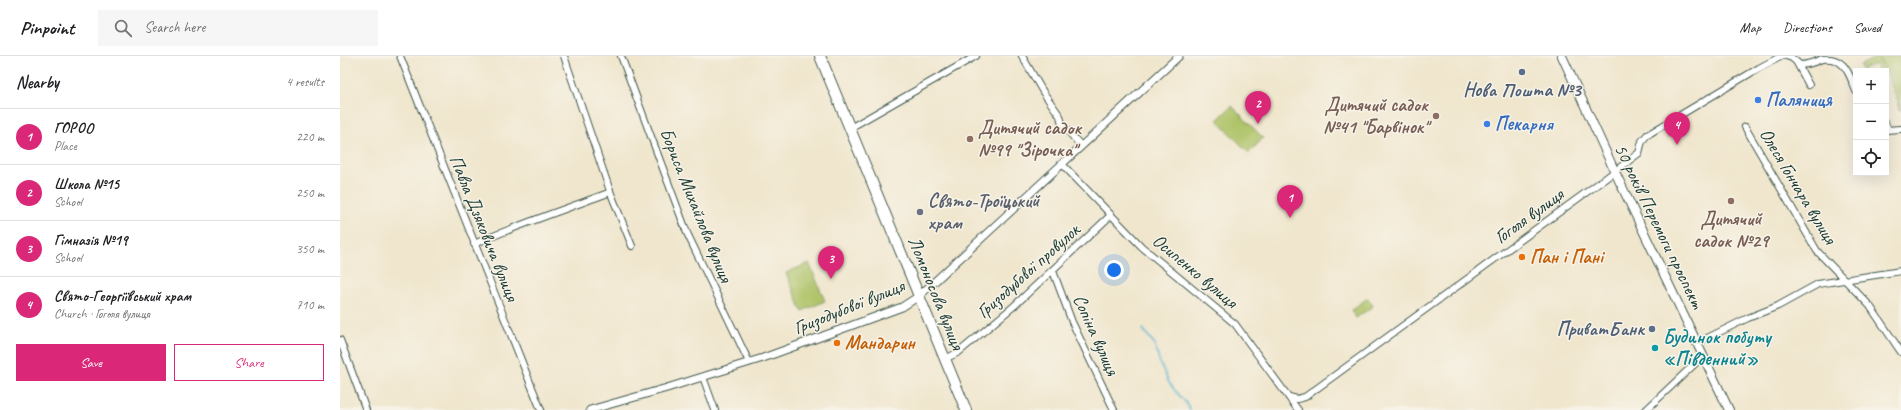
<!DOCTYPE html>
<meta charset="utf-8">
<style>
:root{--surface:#fff;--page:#f6f6f6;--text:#202124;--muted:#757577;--line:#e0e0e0;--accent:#db2777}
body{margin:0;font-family:Caveat,sans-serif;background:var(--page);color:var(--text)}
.controls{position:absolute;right:12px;top:12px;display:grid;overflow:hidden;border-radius:0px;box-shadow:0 4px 16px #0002}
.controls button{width:36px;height:36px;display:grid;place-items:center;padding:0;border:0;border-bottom:1px solid var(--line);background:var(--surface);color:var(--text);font:20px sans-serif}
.you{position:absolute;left:774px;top:214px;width:14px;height:14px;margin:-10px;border:3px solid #fff;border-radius:50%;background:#1a73e8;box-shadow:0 0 0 6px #1a73e833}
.badge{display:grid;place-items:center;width:26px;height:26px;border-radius:50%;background:var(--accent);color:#fff;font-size:13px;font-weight:700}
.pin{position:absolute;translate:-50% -33px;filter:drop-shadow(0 1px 2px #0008)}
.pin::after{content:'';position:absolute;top:21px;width:14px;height:12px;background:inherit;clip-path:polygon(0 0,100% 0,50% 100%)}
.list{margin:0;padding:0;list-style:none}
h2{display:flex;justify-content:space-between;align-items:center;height:52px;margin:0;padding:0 16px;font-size:17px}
h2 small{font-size:13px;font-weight:400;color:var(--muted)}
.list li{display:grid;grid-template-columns:26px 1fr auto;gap:12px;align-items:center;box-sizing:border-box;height:56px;padding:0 16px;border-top:1px solid var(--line)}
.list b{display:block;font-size:15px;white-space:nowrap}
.list p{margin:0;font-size:13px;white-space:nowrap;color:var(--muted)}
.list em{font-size:13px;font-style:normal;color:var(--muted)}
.actions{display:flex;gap:8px;padding:12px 16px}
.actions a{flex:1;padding:9px 0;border:1px solid var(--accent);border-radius:0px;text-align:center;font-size:14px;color:var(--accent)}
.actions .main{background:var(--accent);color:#fff}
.icon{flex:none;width:22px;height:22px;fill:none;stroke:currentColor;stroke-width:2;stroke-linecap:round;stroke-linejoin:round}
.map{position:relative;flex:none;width:1561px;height:354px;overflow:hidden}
header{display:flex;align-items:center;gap:24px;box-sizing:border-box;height:56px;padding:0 20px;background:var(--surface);border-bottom:1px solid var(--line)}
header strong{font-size:19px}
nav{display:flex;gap:22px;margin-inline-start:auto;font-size:14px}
.search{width:280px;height:36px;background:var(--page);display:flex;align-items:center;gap:10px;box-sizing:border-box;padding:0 14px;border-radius:0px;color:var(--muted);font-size:15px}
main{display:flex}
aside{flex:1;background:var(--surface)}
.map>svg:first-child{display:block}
</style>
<header>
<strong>Pinpoint</strong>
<div class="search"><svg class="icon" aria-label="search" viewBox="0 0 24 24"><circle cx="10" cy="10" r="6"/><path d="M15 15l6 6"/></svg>Search here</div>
<nav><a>Map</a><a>Directions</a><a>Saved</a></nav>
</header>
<main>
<aside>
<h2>Nearby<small>4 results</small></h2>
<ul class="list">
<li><span class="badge">1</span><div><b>ГОРОО</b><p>Place</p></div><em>220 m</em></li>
<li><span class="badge">2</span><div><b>Школа №15</b><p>School</p></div><em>250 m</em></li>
<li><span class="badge">3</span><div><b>Гімназія №19</b><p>School</p></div><em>350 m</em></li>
<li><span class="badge">4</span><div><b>Свято-Георгіївський храм</b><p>Church · Гоголя вулиця</p></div><em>710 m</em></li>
</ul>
<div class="actions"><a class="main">Save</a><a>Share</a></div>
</aside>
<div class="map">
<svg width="1561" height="354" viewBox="0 0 1561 354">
<rect width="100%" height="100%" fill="#f7f3e8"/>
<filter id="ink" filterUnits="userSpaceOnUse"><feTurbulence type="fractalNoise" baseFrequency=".025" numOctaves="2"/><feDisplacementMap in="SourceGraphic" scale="8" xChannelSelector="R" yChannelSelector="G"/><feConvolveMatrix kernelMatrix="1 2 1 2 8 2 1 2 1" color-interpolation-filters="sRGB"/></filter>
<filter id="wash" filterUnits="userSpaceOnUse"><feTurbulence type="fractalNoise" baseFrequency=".012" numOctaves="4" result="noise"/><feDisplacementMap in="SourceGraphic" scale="16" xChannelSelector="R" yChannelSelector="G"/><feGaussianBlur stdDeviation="0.9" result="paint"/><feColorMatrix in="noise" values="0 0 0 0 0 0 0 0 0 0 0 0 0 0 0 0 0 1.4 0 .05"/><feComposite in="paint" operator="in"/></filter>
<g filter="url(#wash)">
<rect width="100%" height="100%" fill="#f0e6cd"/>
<g fill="#aec368" stroke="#66804e">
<path d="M 1538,0 L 1561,0 L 1561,55 L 1546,15 Z"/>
<path d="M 1538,1 L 1544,15 L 1538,15 L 1535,8 L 1524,12 L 1524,15 L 1522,15 L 1520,9 Z"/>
<path d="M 892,50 L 923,82 L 909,97 L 877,64 Z"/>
<path d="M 469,207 L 485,245 L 462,255 L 446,217 Z"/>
<path d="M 1028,242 L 1033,250 L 1016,262 L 1011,254 Z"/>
</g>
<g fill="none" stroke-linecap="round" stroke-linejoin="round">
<path stroke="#55b3d3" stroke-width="1.5" d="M 803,273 L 815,289 L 819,304 L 828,325 L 836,336 L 847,348 L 850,354"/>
</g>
</g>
<g filter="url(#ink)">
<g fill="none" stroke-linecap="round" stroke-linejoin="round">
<defs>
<path id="pedestrian" d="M 1546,66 L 1549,74"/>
<g id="minor">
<path d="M 60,0 L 201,354"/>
<path d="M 281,0 L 347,177 L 409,306"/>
<path d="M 682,0 L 703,36 L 720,60 L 722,68 L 741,90"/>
<path d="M 1446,0 L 1452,2 L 1460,9 C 1468,9 1475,6 1482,3 C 1505,0 1509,18 1516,35"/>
<path d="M 1457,7 L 1469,29"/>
<path d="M 1405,71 L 1477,195 L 1530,250 L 1561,296"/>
<path d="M 510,72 L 636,0"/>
<path d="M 1546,74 L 1561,73"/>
<path d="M 722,108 L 802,191 L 895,268 L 958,354"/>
<path d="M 270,135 L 292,190"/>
<path d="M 134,188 C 178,169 223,154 268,137 L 270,135 L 224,0"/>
<path d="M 713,215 L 732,266 L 774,354"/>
<path d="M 0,284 L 26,354"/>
<path d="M 1357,287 L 1408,262 L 1438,250 L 1478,228 L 1561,215"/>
<path d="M 605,303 L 619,296 L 674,250 L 770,160"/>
<path d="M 363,321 L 375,354"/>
<path d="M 949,341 L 957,343 L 965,341 L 1266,122 L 1299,97 L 1302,85 L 1307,79 L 1419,12 L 1442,0"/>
<path d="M 1306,354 L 1363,300"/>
</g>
<path id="tertiary" d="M 250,354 L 327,332 L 423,302 L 562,251 L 579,240 L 839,0"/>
<path id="secondary" d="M 1222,0 L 1275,116 L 1389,354"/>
<path id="trunk" d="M 480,0 C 529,118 577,236 626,354"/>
</defs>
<use href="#pedestrian" stroke="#3e564b" stroke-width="6"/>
<use href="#minor" stroke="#3e564b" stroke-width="8"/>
<use href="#tertiary" stroke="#3e564b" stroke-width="9"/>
<use href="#secondary" stroke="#3e564b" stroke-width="10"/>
<use href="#trunk" stroke="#3e564b" stroke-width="12"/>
<use href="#pedestrian" stroke="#fff" stroke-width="4.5"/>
<use href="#minor" stroke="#fff" stroke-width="6"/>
<use href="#tertiary" stroke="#fff" stroke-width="7"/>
<use href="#secondary" stroke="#fff" stroke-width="8"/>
<use href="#trunk" stroke="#fff" stroke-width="10"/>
</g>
</g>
<g fill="#5c6f8a" stroke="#f7f3e8" stroke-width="1.5">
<circle cx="1182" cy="16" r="4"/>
<circle cx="1312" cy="273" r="4"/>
</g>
<g fill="#3f7fe0" stroke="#f7f3e8" stroke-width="1.5">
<circle cx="1418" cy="44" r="4"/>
<circle cx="1147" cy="68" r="4"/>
</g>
<g fill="#8d6e63" stroke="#f7f3e8" stroke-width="1.5">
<circle cx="1096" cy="60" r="4"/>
<circle cx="630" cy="83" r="4"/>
<circle cx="1391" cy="145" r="4"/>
</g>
<circle fill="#6b7280" stroke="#f7f3e8" stroke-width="1.5" cx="580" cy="156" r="4"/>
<g fill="#e8710a" stroke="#f7f3e8" stroke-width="1.5">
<circle cx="1182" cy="201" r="4"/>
<circle cx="497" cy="287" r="4"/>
</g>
<circle fill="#0f9aa8" stroke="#f7f3e8" stroke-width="1.5" cx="1315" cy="292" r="4"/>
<g text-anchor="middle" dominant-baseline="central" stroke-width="3" stroke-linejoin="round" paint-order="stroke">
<g font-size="19" font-weight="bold" fill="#4e5e75" stroke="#f7f3e8">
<text x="1182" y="34">Нова Пошта №3</text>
<text x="1304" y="273" text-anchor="end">ПриватБанк</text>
</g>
<g font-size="19" font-weight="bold" fill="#366cbe" stroke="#f7f3e8" text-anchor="start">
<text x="1426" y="44">Паляниця</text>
<text x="1155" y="68">Пекарня</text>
</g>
<g font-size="19" font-weight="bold" fill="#785e54" stroke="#f7f3e8" text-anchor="end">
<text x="1088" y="49">Дитячий садок<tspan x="1088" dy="22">№41 "Барвінок"</tspan></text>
<text x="638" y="72" text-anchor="start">Дитячий садок<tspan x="638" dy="22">№99 "Зірочка"</tspan></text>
<text x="1391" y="163" text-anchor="middle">Дитячий<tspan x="1391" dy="22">садок №29</tspan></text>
</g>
<g font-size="19" fill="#1f3d34" stroke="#f7f3e8">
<text transform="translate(1458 130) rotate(59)">Олеся Гончара вулиця</text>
<text transform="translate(356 149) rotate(68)">Бориса Михайлова вулиця</text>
<text transform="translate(1189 160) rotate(-36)">Гоголя вулиця</text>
<text transform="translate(1319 170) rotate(64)">50 років Перемоги проспект</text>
<text transform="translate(144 172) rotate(68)">Павла Дзяковича вулиця</text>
<text transform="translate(688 215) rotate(-42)">Гризодубової провулок</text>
<text transform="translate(855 215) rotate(40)">Осипенко вулиця</text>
<text transform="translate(596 237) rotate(68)">Ломоносова вулиця</text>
<text transform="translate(509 251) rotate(-22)">Гризодубової вулиця</text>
<text transform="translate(756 279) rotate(66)">Сопіна вулиця</text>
</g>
<g font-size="19" font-weight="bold" fill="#5b616d" stroke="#f7f3e8" text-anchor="start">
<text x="588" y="145">Свято-Троїцький<tspan x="588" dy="22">храм</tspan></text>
</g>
<g font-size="19" font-weight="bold" fill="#c56008" stroke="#f7f3e8" text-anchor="start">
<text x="1190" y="201">Пан і Пані</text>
<text x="505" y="287">Мандарин</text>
</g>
<g font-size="19" font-weight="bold" fill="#0d838f" stroke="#f7f3e8" text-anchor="start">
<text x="1323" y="281">Будинок побуту<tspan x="1323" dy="22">«Південний»</tspan></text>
</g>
</g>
</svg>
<div class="controls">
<button>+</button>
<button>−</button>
<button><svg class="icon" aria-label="locate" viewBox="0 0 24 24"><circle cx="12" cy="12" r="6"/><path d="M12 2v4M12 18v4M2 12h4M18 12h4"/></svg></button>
</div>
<div class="you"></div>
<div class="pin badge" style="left:950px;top:162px">1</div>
<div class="pin badge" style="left:918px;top:68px">2</div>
<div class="pin badge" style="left:491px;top:223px">3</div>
<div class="pin badge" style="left:1337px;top:89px">4</div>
</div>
</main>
